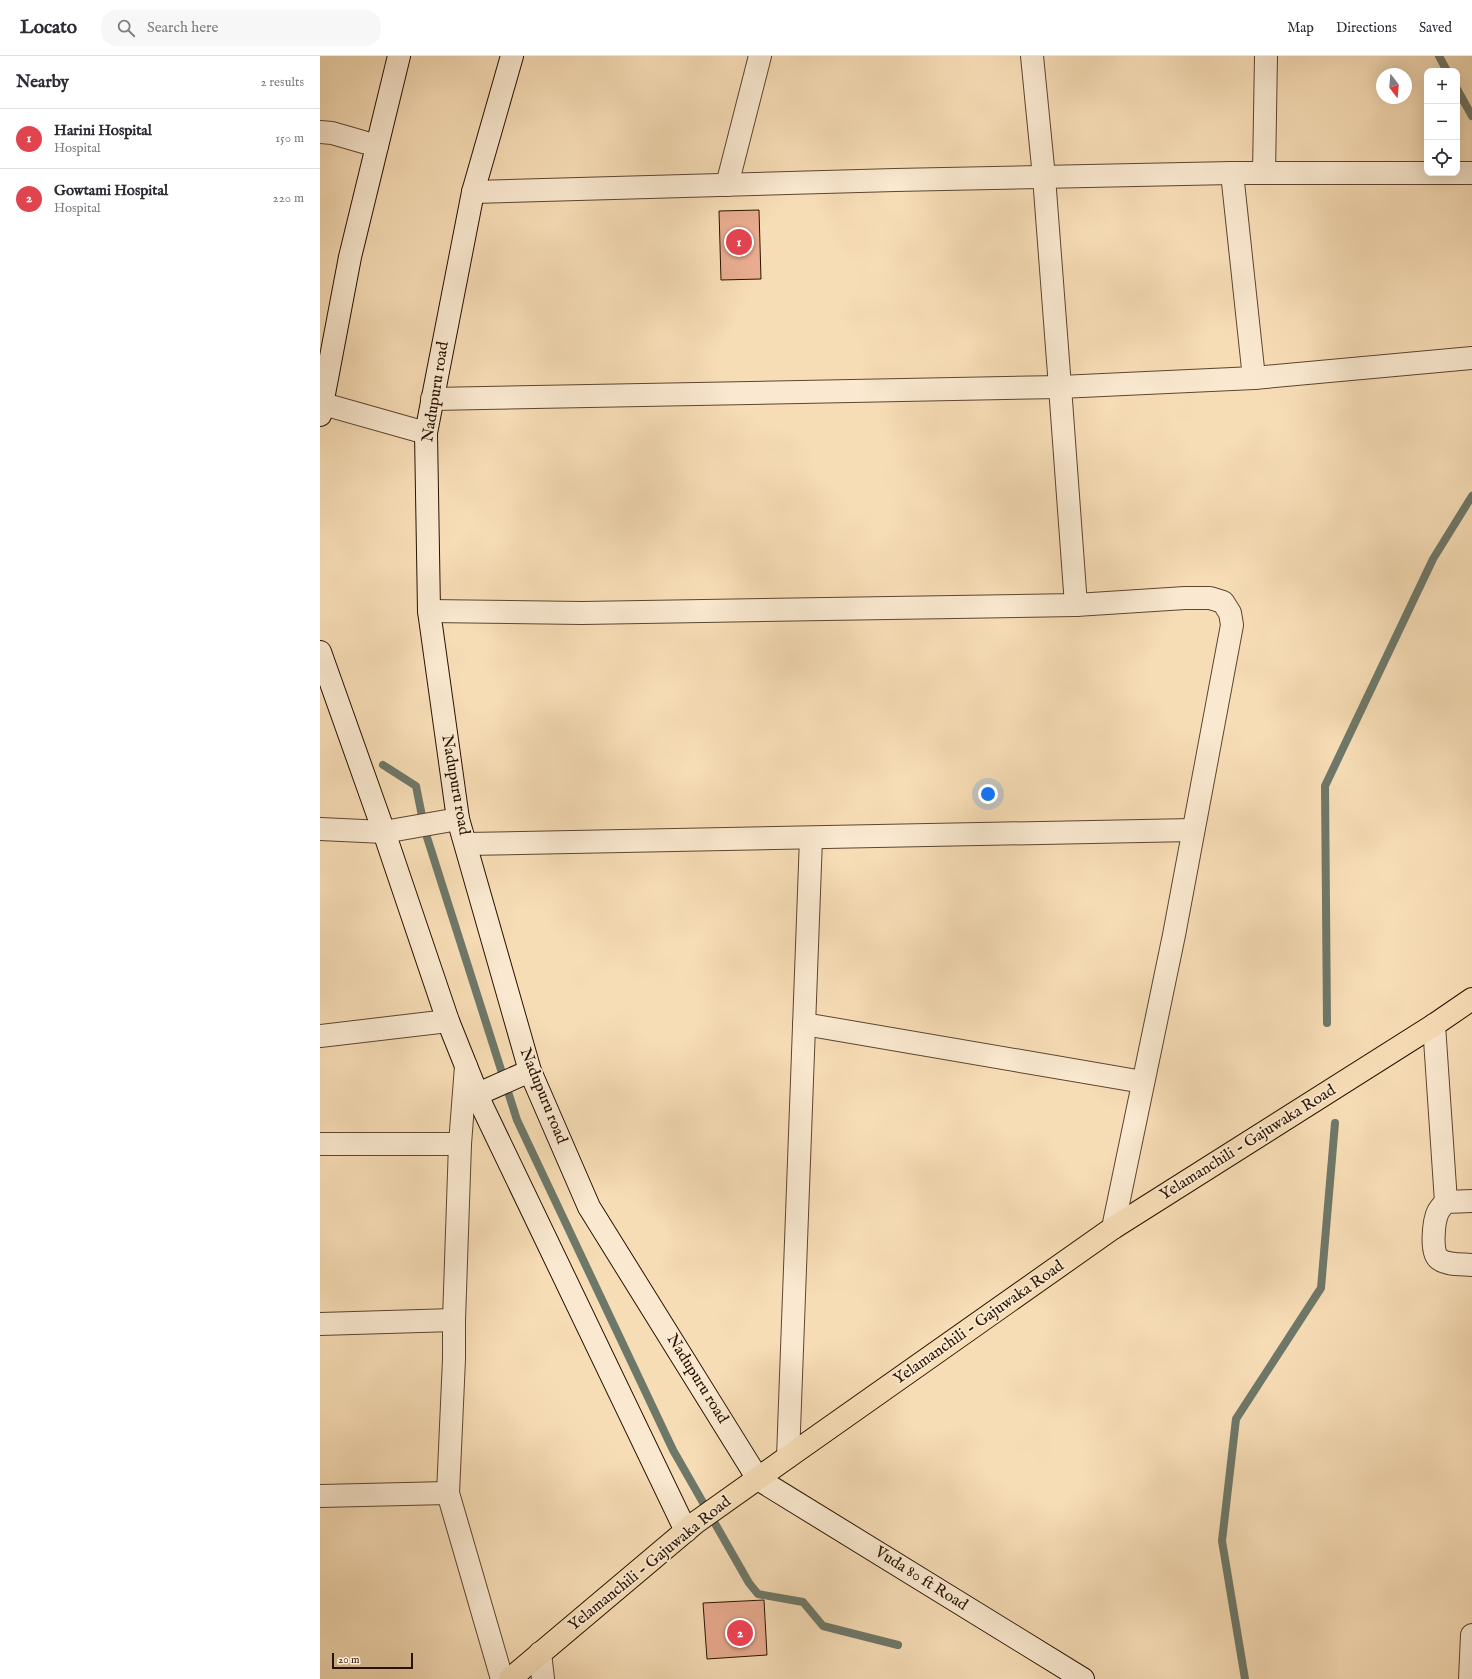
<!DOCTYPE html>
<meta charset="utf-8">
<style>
:root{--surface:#fff;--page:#f7f7f7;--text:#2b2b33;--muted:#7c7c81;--line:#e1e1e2;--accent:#8f2418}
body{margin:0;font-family:"IM FELL English",serif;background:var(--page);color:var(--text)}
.controls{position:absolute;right:12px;top:12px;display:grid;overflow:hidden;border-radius:8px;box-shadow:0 4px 16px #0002}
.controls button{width:36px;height:36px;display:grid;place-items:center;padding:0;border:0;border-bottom:1px solid var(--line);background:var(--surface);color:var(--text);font:20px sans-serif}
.compass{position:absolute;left:1056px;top:12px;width:36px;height:36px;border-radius:50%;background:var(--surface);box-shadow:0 4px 16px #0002;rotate:164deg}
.scale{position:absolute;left:12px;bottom:10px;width:81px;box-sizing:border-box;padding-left:4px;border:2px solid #281301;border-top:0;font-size:11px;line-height:14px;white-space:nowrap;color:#281301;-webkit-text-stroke:3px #fae9d0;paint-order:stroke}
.you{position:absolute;left:668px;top:738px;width:14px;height:14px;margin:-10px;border:3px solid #fff;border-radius:50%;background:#1a73e8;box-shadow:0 0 0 6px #1a73e833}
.badge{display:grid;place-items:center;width:26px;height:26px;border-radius:50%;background:var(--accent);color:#fff;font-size:13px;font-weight:700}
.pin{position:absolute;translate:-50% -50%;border:2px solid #fff;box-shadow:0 1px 4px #0006}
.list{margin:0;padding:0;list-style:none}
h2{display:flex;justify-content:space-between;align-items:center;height:52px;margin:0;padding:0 16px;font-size:17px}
h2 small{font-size:13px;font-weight:400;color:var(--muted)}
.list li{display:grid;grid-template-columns:26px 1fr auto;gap:12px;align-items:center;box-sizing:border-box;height:60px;padding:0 16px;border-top:1px solid var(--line)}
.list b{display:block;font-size:15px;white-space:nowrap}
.list p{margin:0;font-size:13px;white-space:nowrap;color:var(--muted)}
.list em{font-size:13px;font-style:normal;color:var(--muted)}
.icon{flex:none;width:22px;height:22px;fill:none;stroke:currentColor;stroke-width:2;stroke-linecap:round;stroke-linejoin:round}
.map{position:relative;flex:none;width:1152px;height:1623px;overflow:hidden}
header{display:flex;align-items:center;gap:24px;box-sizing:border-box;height:56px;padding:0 20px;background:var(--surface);border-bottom:1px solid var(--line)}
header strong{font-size:19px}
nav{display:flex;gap:22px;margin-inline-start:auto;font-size:14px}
.search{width:280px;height:36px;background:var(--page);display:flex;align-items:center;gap:10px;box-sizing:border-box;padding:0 14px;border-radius:16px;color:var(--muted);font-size:15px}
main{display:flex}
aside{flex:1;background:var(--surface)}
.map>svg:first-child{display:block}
</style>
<header>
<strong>Locato</strong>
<div class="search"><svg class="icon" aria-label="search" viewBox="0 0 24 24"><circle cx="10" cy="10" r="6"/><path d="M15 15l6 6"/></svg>Search here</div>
<nav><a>Map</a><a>Directions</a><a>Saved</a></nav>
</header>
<main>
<aside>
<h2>Nearby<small>2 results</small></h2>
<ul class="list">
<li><span class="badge" style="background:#e0444e">1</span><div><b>Harini Hospital</b><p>Hospital</p></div><em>150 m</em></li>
<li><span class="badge" style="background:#e0444e">2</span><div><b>Gowtami Hospital</b><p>Hospital</p></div><em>220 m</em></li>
</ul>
</aside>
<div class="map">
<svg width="1152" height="1623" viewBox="0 0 1152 1623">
<rect width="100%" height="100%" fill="#f7ddb6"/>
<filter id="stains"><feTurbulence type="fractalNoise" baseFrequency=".005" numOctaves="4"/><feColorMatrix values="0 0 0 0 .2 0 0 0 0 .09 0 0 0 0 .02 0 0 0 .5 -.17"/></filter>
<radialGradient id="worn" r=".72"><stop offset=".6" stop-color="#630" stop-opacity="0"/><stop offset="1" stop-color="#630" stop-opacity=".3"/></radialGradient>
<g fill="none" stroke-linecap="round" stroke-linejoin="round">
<g stroke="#6e7869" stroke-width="8">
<path d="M 1119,0 L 1127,15"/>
<path d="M 1137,33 L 1152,60"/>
<path d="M 63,709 L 96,730 L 105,775 L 197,1064 L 353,1394 L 429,1527 L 438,1538 L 483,1546 L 503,1570 L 578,1589"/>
<path d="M 1007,967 L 1005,730 L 1113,503 L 1152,440"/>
<path d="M 925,1623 L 902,1485 L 916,1363 L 1001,1232 L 1015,1067"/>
</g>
</g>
<g fill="#e9ac90" stroke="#281301">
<path d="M 439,154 L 441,223 L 401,224 L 399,155 Z"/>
<path d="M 444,1544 L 447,1599 L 387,1603 L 383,1547 Z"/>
</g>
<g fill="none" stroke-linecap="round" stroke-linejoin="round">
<defs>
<g id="street">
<path d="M 0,76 L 12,77 L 57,90"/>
<path d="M 912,117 L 934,322"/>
<path d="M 944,117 L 946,0"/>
<path d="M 407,129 L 440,0"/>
<path d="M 153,136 L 575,124 L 912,117 L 1152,117"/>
<path d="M 112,343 L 740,331 L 724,121 L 712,0"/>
<path d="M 0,347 L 106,377"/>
<path d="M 756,549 L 865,542 L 890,542 L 903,546 L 910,557 L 912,569 L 854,879 L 793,1172"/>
<path d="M 109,555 L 262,557 L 756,549 L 740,331 L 934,322 L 1152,302"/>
<path d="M 0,773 L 64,776 L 138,763"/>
<path d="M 146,788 L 873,774"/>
<path d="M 484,968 L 823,1026"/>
<path d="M 1114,969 L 1126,1146"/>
<path d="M 0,980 L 128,965"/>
<path d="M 0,1088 L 140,1088 L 146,1010"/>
<path d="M 140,1088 L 134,1264 L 134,1303 L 128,1437 L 182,1623"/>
<path d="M 1152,1145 L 1126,1146 C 1123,1149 1120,1152 1118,1156 C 1114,1164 1110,1197 1119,1203 C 1126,1209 1143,1208 1152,1209"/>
<path d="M 0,1268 L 134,1264"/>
<path d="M 468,1401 L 491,782"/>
<path d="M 0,1440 L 128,1437"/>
<path d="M 220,1597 L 223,1623"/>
<path d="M 1150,1623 L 1152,1579"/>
</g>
<g id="secondary">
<path d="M 192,0 L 153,136 L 106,377 L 109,555 L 138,763 L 210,1015 L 269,1151 L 438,1423 L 763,1623"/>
<path d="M 0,359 L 30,201 L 79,0"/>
<path d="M 0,596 L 64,776 L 128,965 L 162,1050 L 366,1475"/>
<path d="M 158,1038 L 210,1015"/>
</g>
<path id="primary" d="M 190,1623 L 375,1467 L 468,1401 L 793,1172 L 1114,969 L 1152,943"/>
</defs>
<use href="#street" stroke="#5c462e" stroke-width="24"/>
<use href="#secondary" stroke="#281301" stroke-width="24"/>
<use href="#primary" stroke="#281301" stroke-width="24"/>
<use href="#street" stroke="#fae9d0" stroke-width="22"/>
<use href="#secondary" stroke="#fae9d0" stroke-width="22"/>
<use href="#primary" stroke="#f7ddb6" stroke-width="22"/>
</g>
<g text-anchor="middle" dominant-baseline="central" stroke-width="3.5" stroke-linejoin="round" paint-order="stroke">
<g font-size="16" fill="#281301" stroke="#fae9d0">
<text transform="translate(116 336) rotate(-81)">Nadupuru road</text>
<text transform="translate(135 729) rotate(80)">Nadupuru road</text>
<text transform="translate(223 1040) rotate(68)">Nadupuru road</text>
<text transform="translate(928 1087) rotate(-32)">Yelamanchili - Gajuwaka Road</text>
<text transform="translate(659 1267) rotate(-35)">Yelamanchili - Gajuwaka Road</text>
<text transform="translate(377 1323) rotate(58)">Nadupuru road</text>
<text transform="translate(330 1508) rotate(-39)">Yelamanchili - Gajuwaka Road</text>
<text transform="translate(601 1523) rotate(32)">Vuda 80 ft Road</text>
</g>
</g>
<rect width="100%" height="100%" filter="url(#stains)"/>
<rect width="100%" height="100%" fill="url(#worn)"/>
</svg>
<div class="controls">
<button>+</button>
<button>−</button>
<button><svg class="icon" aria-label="locate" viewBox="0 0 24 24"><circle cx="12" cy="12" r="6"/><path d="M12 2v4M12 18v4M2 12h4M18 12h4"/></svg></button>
</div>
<svg class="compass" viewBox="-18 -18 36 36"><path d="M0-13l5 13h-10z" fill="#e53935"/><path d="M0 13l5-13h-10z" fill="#7c7c81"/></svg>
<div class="scale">20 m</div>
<div class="you"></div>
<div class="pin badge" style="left:419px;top:186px;background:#e0444e">1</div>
<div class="pin badge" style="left:420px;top:1577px;background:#e0444e">2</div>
</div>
</main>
